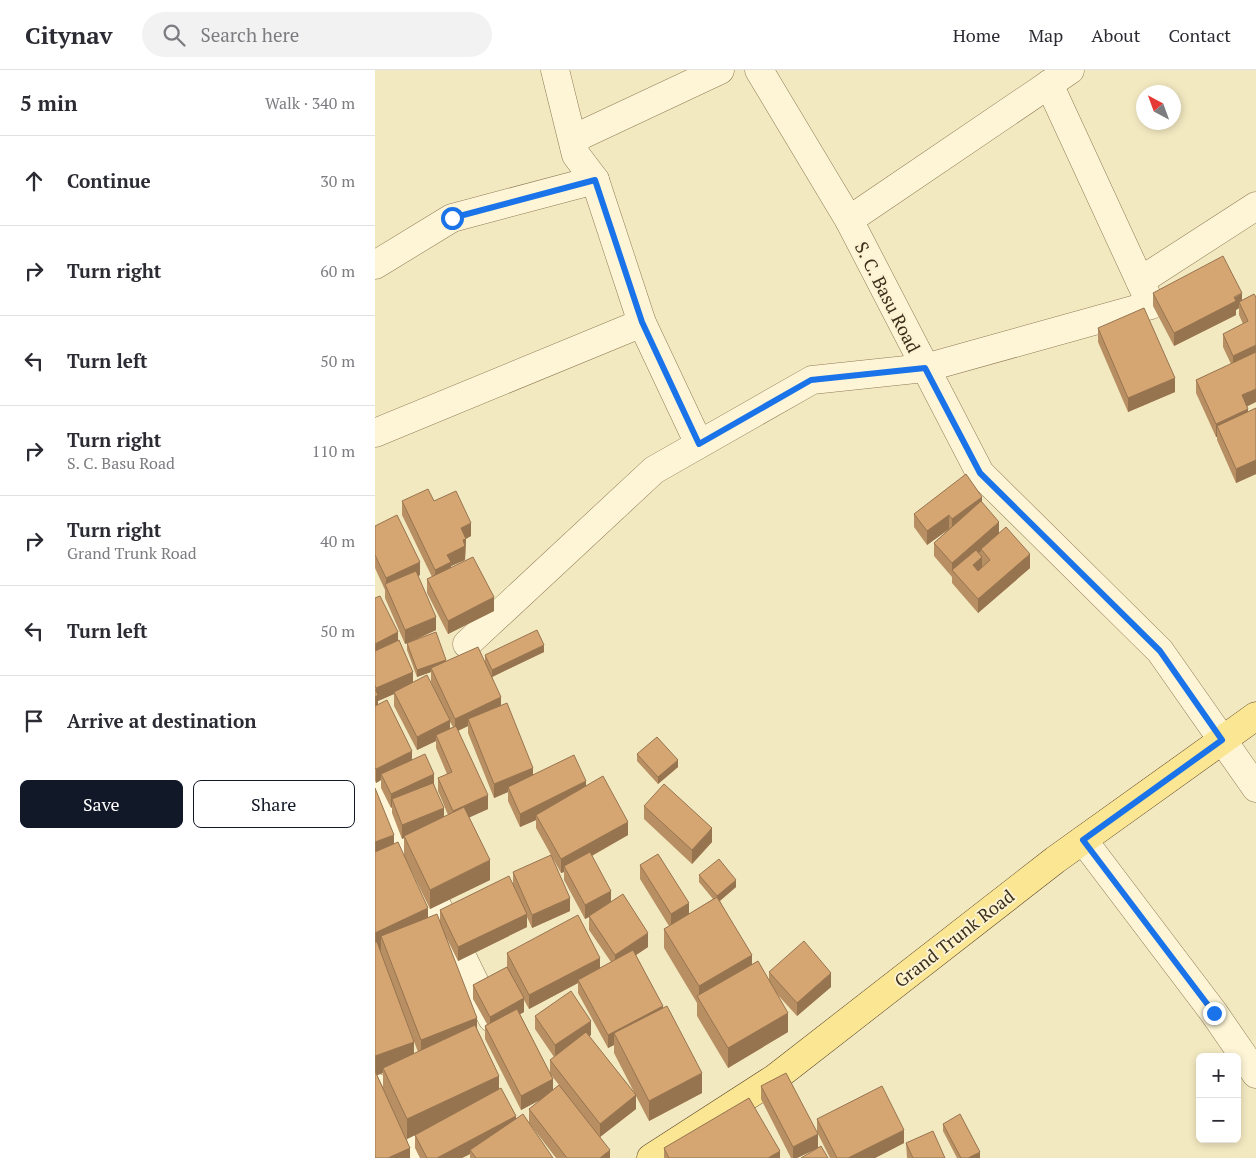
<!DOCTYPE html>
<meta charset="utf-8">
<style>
:root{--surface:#fff;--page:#f2f2f3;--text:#2b2b33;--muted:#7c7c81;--line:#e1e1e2;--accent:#111827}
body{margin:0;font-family:"PT Serif",serif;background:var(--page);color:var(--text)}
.controls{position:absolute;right:15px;bottom:15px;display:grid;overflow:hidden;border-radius:8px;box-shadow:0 2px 8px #0003}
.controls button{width:45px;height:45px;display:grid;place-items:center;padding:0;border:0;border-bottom:1px solid var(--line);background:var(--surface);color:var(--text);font:25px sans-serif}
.compass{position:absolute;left:761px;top:15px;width:45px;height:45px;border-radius:50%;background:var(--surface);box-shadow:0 2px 8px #0003;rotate:319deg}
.stop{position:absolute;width:15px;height:15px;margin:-11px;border:4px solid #1a73e8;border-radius:50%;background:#fff}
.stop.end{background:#1a73e8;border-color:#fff;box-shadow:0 1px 5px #0008}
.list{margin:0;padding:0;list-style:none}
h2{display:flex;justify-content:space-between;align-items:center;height:65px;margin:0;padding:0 20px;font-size:21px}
h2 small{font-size:16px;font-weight:400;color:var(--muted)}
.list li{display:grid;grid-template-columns:32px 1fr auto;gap:15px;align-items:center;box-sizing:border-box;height:90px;padding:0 20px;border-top:1px solid var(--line)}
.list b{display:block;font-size:19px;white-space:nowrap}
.list p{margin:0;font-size:16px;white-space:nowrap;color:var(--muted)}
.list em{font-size:16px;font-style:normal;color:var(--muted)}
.actions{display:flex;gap:10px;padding:15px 20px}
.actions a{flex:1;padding:11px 0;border:1px solid var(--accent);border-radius:8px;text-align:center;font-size:18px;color:var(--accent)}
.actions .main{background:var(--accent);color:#fff}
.icon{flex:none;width:28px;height:28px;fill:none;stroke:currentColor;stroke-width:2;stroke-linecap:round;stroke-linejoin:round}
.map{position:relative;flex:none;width:881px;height:1088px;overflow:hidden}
header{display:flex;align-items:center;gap:30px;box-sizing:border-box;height:70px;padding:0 25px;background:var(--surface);border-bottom:1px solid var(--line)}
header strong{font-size:24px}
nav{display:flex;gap:28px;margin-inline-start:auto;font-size:18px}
.search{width:350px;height:45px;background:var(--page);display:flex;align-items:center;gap:12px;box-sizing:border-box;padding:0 18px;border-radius:28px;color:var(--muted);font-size:19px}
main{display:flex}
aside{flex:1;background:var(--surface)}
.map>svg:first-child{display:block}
</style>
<header>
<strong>Citynav</strong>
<div class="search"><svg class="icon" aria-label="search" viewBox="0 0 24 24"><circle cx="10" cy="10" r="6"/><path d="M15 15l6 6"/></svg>Search here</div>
<nav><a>Home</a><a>Map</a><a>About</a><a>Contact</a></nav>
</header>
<main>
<aside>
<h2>5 min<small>Walk · 340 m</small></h2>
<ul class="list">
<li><svg class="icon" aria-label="ahead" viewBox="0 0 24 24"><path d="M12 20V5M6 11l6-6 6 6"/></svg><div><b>Continue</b></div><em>30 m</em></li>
<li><svg class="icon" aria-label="right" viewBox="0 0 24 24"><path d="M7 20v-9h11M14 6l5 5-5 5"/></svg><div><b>Turn right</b></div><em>60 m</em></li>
<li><svg class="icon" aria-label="left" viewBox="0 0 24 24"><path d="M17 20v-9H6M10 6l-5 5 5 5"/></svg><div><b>Turn left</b></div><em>50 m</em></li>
<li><svg class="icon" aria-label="right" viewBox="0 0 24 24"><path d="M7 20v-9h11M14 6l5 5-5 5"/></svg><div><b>Turn right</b><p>S. C. Basu Road</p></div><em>110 m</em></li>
<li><svg class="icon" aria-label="right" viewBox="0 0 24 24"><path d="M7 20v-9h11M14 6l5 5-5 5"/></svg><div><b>Turn right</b><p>Grand Trunk Road</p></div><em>40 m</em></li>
<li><svg class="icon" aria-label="left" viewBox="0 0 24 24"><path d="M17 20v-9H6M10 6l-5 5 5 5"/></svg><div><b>Turn left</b></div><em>50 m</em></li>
<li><svg class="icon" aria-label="arrive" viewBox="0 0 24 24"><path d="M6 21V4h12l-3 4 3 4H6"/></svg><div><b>Arrive at destination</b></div></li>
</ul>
<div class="actions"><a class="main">Save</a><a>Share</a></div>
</aside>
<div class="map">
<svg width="881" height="1088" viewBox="0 0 881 1088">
<rect width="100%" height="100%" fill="#f3e9c1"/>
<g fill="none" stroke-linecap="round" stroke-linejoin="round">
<defs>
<g id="minor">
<path d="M 180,0 L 201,85 L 220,110 L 267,253 L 324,374"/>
<path d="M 384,0 L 474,150 L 605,403 L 785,581 L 881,718"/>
<path d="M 198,69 L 345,0"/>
<path d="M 474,150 L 695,0"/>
<path d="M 0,195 L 77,148 L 220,110"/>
<path d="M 765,211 L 881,136"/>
<path d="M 0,363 L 267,253"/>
<path d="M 92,574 L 279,400 L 437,310 L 550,298 L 776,235 L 674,14"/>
<path d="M 0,709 L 117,948"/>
<path d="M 708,770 L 839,943 L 881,1004"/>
<path d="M 0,1017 L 42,1088"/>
</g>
<path id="major" d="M 276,1088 L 400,1008 L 680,790 L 881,646"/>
</defs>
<use href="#minor" stroke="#8f7a56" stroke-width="29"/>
<use href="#major" stroke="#5c472a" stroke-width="29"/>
<use href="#minor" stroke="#fdf5d5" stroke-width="28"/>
<use href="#major" stroke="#fbe694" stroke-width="28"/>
</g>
<g fill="#b88f62" fill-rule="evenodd">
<path d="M 778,223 L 867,230 L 879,224 L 872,336 L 873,342 L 881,338 L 881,404 L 861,413 L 842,370 L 842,367 L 841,367 L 821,323 L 821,310 L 856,294 L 848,277 L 848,264 L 868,254 L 864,245 L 864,238 L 861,240 L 861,245 L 799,276 L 778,236 Z"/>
<path d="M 723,258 L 800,322 L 753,342 L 723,272 Z"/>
<path d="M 27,431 L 59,431 L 96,466 L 91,469 L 90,490 L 76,496 L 76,497 L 119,541 L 73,564 L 52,523 L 52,509 L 57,507 L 27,445 Z"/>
<path d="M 607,433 L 624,463 L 655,498 L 603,543 L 577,513 L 577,506 L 577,507 L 559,486 L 559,473 L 574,459 L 552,475 L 539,457 L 539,444 Z"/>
<path d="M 0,456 L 45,505 L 43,506 L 61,560 L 38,571 L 71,592 L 110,591 L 110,585 L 169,582 L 117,607 L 126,635 L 158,705 L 211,716 L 253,765 L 217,786 L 236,832 L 273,877 L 261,885 L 288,938 L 327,1023 L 274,1051 L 261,1026 L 261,1039 L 225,1067 L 235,1088 L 181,1088 L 154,1053 L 154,1039 L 167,1029 L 146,1040 L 110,969 L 110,956 L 112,954 L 98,929 L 98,915 L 132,897 L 132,883 L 225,898 L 236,892 L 214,860 L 214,847 L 210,849 L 189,810 L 189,802 L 186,803 L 161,758 L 161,750 L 145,757 L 133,731 L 133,722 L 119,728 L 93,663 L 93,656 L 83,661 L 113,739 L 94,747 L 115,810 L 55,839 L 29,786 L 29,768 L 27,769 L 17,743 L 17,737 L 16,738 L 6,718 L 6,710 L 1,713 L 0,711 L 0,528 L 23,571 L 38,612 L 65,631 L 56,612 L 56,602 L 42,607 L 32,580 L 32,573 L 30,574 L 10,528 L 10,520 L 0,498 ZM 19,624 L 19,636 L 42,680 L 61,671 L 61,678 L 72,704 L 63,708 L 63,721 L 73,745 L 69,747 L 59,714 L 37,690 L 3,634 L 3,631 ZM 75,652 L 78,657 L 75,658 ZM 203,913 L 203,923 L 233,978 L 239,975 L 239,983 L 260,1024 L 214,966 L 216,965 L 160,946 L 160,959 L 179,987 L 175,990 L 175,1003 L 145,944 L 149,942 L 149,930 L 154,939 ZM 177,1006 L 184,1015 L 178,1020 Z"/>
<path d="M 262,684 L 303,697 L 283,714 L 262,691 Z"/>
<path d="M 0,718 L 19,773 L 53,847 L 65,850 L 65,840 L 138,815 L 138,802 L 195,841 L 157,858 L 152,847 L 152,857 L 83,891 L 71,867 L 102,959 L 124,1020 L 141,1049 L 178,1088 L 95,1088 L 95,1084 L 87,1088 L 45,1088 L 40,1078 L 40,1065 L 32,1069 L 35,1088 L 0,1088 ZM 27,940 L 43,982 L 39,984 ZM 8,1003 L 8,1017 L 2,1005 Z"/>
<path d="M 269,736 L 337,772 L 317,794 L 269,749 Z"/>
<path d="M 265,795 L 314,844 L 338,829 L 324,812 L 324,805 L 361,817 L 345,831 L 377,894 L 394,911 L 394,902 L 456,917 L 422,946 L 401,923 L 413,962 L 353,998 L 322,946 L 322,933 L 289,878 L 289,859 L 294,856 L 265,809 Z"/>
<path d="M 386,1016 L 443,1078 L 422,1088 L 416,1088 L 386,1029 Z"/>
<path d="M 442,1049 L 529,1073 L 500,1088 L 455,1088 L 442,1062 Z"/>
<path d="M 568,1054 L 605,1088 L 582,1088 L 568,1061 Z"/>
<path d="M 531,1073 L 570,1088 L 532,1088 Z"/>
<path d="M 289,1078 L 405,1088 L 289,1088 Z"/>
</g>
<g fill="#967450">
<path d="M 867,223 L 867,236 L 864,232 L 864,238 L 861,240 L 861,245 L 799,276 L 799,263 Z"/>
<path d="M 881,275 L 881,288 L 858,299 L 858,286 Z"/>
<path d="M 800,308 L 800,322 L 753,342 L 753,328 Z"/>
<path d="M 881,319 L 881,332 L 867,339 L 867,325 Z"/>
<path d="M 873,339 L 873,353 L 842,356 L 842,367 L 841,367 L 841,354 Z"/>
<path d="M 881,390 L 881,404 L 861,413 L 861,399 Z"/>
<path d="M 607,427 L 607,440 L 577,463 L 577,449 Z"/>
<path d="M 574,445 L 574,459 L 552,475 L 552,461 Z"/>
<path d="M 624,452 L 624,466 L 606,479 L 606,481 L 580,504 L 577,500 L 577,507 L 577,493 Z"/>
<path d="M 96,453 L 96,466 L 86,471 L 86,458 Z"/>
<path d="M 91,469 L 90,490 L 76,496 L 76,505 L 60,513 L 60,500 L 72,485 L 88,470 Z"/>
<path d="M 655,484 L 655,498 L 603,543 L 603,529 Z"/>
<path d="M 607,487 L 607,501 L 598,509 L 598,495 Z"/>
<path d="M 45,492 L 45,505 L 13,520 L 11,516 L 11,508 Z"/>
<path d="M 119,527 L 119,541 L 73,564 L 73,551 Z"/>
<path d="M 61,547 L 61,560 L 30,574 L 30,560 Z"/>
<path d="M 23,562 L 23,576 L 0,587 L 0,574 Z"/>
<path d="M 169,575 L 169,582 L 117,607 L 117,600 Z"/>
<path d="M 71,590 L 71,597 L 56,598 L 56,602 L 42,607 L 42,600 Z"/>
<path d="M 38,602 L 38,616 L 19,622 L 19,624 L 3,631 L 3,639 L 0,640 L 0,627 L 1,626 L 1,618 Z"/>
<path d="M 126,627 L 126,640 L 93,649 L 93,656 L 80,662 L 80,649 Z"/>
<path d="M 75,650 L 75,663 L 61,665 L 61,671 L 42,680 L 42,667 Z"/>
<path d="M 37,681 L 37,695 L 6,704 L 6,710 L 1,713 L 1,699 Z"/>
<path d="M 303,690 L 303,697 L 283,714 L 283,707 Z"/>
<path d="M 158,698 L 158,712 L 133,717 L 133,722 L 119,728 L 119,714 Z"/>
<path d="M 59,704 L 59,718 L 17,729 L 17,737 L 16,738 L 16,724 Z"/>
<path d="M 211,711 L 211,725 L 161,745 L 161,750 L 145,757 L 145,744 Z"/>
<path d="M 113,725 L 113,739 L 78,755 L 78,741 Z"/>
<path d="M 69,738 L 69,752 L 29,766 L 29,768 L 27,769 L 27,755 Z"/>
<path d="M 253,752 L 253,765 L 191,800 L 189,796 L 189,802 L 186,803 L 186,789 Z"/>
<path d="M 337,758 L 337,772 L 317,794 L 317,780 Z"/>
<path d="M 19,765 L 19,784 L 0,792 L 0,772 Z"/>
<path d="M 115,790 L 115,810 L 55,839 L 55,820 Z"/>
<path d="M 361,810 L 361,817 L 342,833 L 342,826 Z"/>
<path d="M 236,821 L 236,835 L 210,849 L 210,835 Z"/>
<path d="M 195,828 L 195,841 L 157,858 L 157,845 Z"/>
<path d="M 314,833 L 314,847 L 296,858 L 296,844 Z"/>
<path d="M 53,838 L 53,858 L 6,866 L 6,880 L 0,882 L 0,863 Z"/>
<path d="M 152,844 L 152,857 L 83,891 L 83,877 Z"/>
<path d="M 273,863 L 273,877 L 240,899 L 240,885 Z"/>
<path d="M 377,885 L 377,905 L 324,929 L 324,916 Z"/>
<path d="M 225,888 L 225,901 L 203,910 L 203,913 L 154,939 L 154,925 Z"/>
<path d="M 456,903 L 456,917 L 422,946 L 422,933 Z"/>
<path d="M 149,928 L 149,942 L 115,961 L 115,947 Z"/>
<path d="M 288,936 L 288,949 L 239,963 L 239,975 L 233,978 L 233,965 Z"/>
<path d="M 413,943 L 413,962 L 353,998 L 353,978 Z"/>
<path d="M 102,948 L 102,967 L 46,989 L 46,970 Z"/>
<path d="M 216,951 L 216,965 L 180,989 L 180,975 Z"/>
<path d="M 39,972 L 39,992 L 8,998 L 8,1003 L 0,1006 L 0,986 Z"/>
<path d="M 327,1003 L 327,1023 L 274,1051 L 274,1031 Z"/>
<path d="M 124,1006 L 124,1025 L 32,1069 L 32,1049 Z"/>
<path d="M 178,1009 L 178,1023 L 146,1040 L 146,1026 Z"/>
<path d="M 261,1025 L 261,1039 L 225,1067 L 225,1054 Z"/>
<path d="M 141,1046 L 141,1059 L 95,1080 L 95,1084 L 87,1088 L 62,1088 Z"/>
<path d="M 529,1060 L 529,1073 L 500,1088 L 473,1088 Z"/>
<path d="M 443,1064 L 443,1078 L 422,1088 L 418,1088 L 418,1077 Z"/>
<path d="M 35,1078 L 35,1088 L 13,1088 Z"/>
<path d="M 235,1080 L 235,1088 L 225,1088 Z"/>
<path d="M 405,1081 L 405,1088 L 393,1088 Z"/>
<path d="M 605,1082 L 605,1088 L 593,1088 Z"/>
</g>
<g fill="#d6a672" stroke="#967450">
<path d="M 848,186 L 867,223 L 859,227 L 861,231 L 799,263 L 778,223 Z"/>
<path d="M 879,224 L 881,227 L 881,275 L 858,286 L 848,264 L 873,251 L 864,232 Z"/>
<path d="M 769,238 L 800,308 L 753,328 L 723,258 Z"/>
<path d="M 881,282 L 881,319 L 867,325 L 873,339 L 841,354 L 821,310 Z"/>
<path d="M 881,338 L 881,390 L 861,399 L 842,356 Z"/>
<path d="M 591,404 L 607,427 L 577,449 L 574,445 L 552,461 L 539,444 Z"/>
<path d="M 53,419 L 59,431 L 81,421 L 96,453 L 86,458 L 91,469 L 88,470 L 90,476 L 72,485 L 76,492 L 60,500 L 27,431 Z"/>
<path d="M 606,431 L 624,452 L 577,493 L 559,473 Z"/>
<path d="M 22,445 L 45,492 L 11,508 L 0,485 L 0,456 Z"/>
<path d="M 631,457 L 655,484 L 603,529 L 577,500 L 601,480 L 607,487 L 598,495 L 603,501 L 615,490 L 606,479 Z"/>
<path d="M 98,487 L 119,527 L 73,551 L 52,509 Z"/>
<path d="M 41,501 L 61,547 L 30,560 L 10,514 Z"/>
<path d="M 5,526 L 23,562 L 0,574 L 0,528 Z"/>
<path d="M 162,560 L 169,575 L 117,600 L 110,585 Z"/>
<path d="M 61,562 L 71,590 L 42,600 L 32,573 Z"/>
<path d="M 24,570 L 38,602 L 1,618 L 0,615 L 0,581 Z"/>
<path d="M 103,577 L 126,627 L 80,649 L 56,598 Z"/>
<path d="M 52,605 L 75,650 L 42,667 L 19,622 Z"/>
<path d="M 0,619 L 3,625 L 0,627 Z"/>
<path d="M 12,630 L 37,681 L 1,699 L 0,698 L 0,636 Z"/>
<path d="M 132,633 L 158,698 L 119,714 L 93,649 Z"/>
<path d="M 81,656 L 113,725 L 78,741 L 63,708 L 77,702 L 61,665 Z"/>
<path d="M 282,667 L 303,690 L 283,707 L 262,684 Z"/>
<path d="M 50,684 L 59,704 L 16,724 L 6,704 Z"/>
<path d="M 199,685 L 211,711 L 145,744 L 133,717 Z"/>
<path d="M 228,706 L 253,752 L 186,789 L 161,745 Z"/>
<path d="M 58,713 L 69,738 L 27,755 L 17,729 Z"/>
<path d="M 289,714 L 337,758 L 317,780 L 269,736 Z"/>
<path d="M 0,718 L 19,765 L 0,772 Z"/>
<path d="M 89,737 L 115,790 L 55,820 L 29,766 Z"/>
<path d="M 23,772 L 53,838 L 0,863 L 0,782 Z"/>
<path d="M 215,782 L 236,821 L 210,835 L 189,796 Z"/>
<path d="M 283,784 L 314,833 L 296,844 L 265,795 Z"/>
<path d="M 176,785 L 195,828 L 157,845 L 138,802 Z"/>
<path d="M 344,789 L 361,810 L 342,826 L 324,805 Z"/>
<path d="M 134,806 L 152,844 L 83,877 L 65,840 Z"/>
<path d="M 248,824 L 273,863 L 240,885 L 214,846 Z"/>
<path d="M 342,827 L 377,885 L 324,916 L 289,859 Z"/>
<path d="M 62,844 L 102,948 L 46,970 L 6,866 Z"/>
<path d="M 203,845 L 225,888 L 154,925 L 132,883 Z"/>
<path d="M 429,871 L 456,903 L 422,933 L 394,902 Z"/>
<path d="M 0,872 L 2,872 L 39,972 L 0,986 Z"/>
<path d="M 258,880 L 288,936 L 233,965 L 203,910 Z"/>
<path d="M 383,891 L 413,943 L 353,978 L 322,926 Z"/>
<path d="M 132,897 L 149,928 L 115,947 L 98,915 Z"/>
<path d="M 196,921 L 216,951 L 180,975 L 160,946 Z"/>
<path d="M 292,936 L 327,1003 L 274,1031 L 239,963 Z"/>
<path d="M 142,939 L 178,1009 L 146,1026 L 110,956 Z"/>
<path d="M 100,955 L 124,1006 L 32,1049 L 8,998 Z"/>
<path d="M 211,962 L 261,1025 L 225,1054 L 175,990 Z"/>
<path d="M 0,1001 L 35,1078 L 13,1088 L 0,1088 Z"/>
<path d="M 411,1003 L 443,1064 L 418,1077 L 386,1016 Z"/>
<path d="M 184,1015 L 235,1080 L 225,1088 L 192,1088 L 154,1039 Z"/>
<path d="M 507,1016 L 529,1060 L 473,1088 L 462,1088 L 442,1049 Z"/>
<path d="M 126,1018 L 141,1046 L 62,1088 L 52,1088 L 40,1065 Z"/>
<path d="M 374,1028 L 405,1081 L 393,1088 L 294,1088 L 289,1078 Z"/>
<path d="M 148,1044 L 178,1088 L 101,1088 L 95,1080 Z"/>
<path d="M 585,1044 L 605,1082 L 593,1088 L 586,1088 L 568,1054 Z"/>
<path d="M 558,1061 L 570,1088 L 538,1088 L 531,1073 Z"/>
<path d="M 446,1076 L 453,1088 L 426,1088 Z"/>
</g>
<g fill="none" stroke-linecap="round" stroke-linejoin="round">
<path stroke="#1a73e8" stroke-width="6" d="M 77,148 L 220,110 L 267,252 L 324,374 L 436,310 L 550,298 L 605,403 L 785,581 L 847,670 L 708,770 L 839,943"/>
</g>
<g text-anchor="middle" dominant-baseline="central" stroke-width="4" stroke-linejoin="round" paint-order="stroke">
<g font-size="18" fill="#3d2f1c" stroke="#faf2d1">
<text transform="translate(513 227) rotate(63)">S. C. Basu Road</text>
<text transform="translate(579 868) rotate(-38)">Grand Trunk Road</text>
</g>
</g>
</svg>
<div class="controls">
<button>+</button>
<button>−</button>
</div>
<svg class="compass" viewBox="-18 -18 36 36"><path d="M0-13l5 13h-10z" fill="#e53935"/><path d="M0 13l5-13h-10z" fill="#7c7c81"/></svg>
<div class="stop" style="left:77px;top:148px"></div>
<div class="stop end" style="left:839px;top:943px"></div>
</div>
</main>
